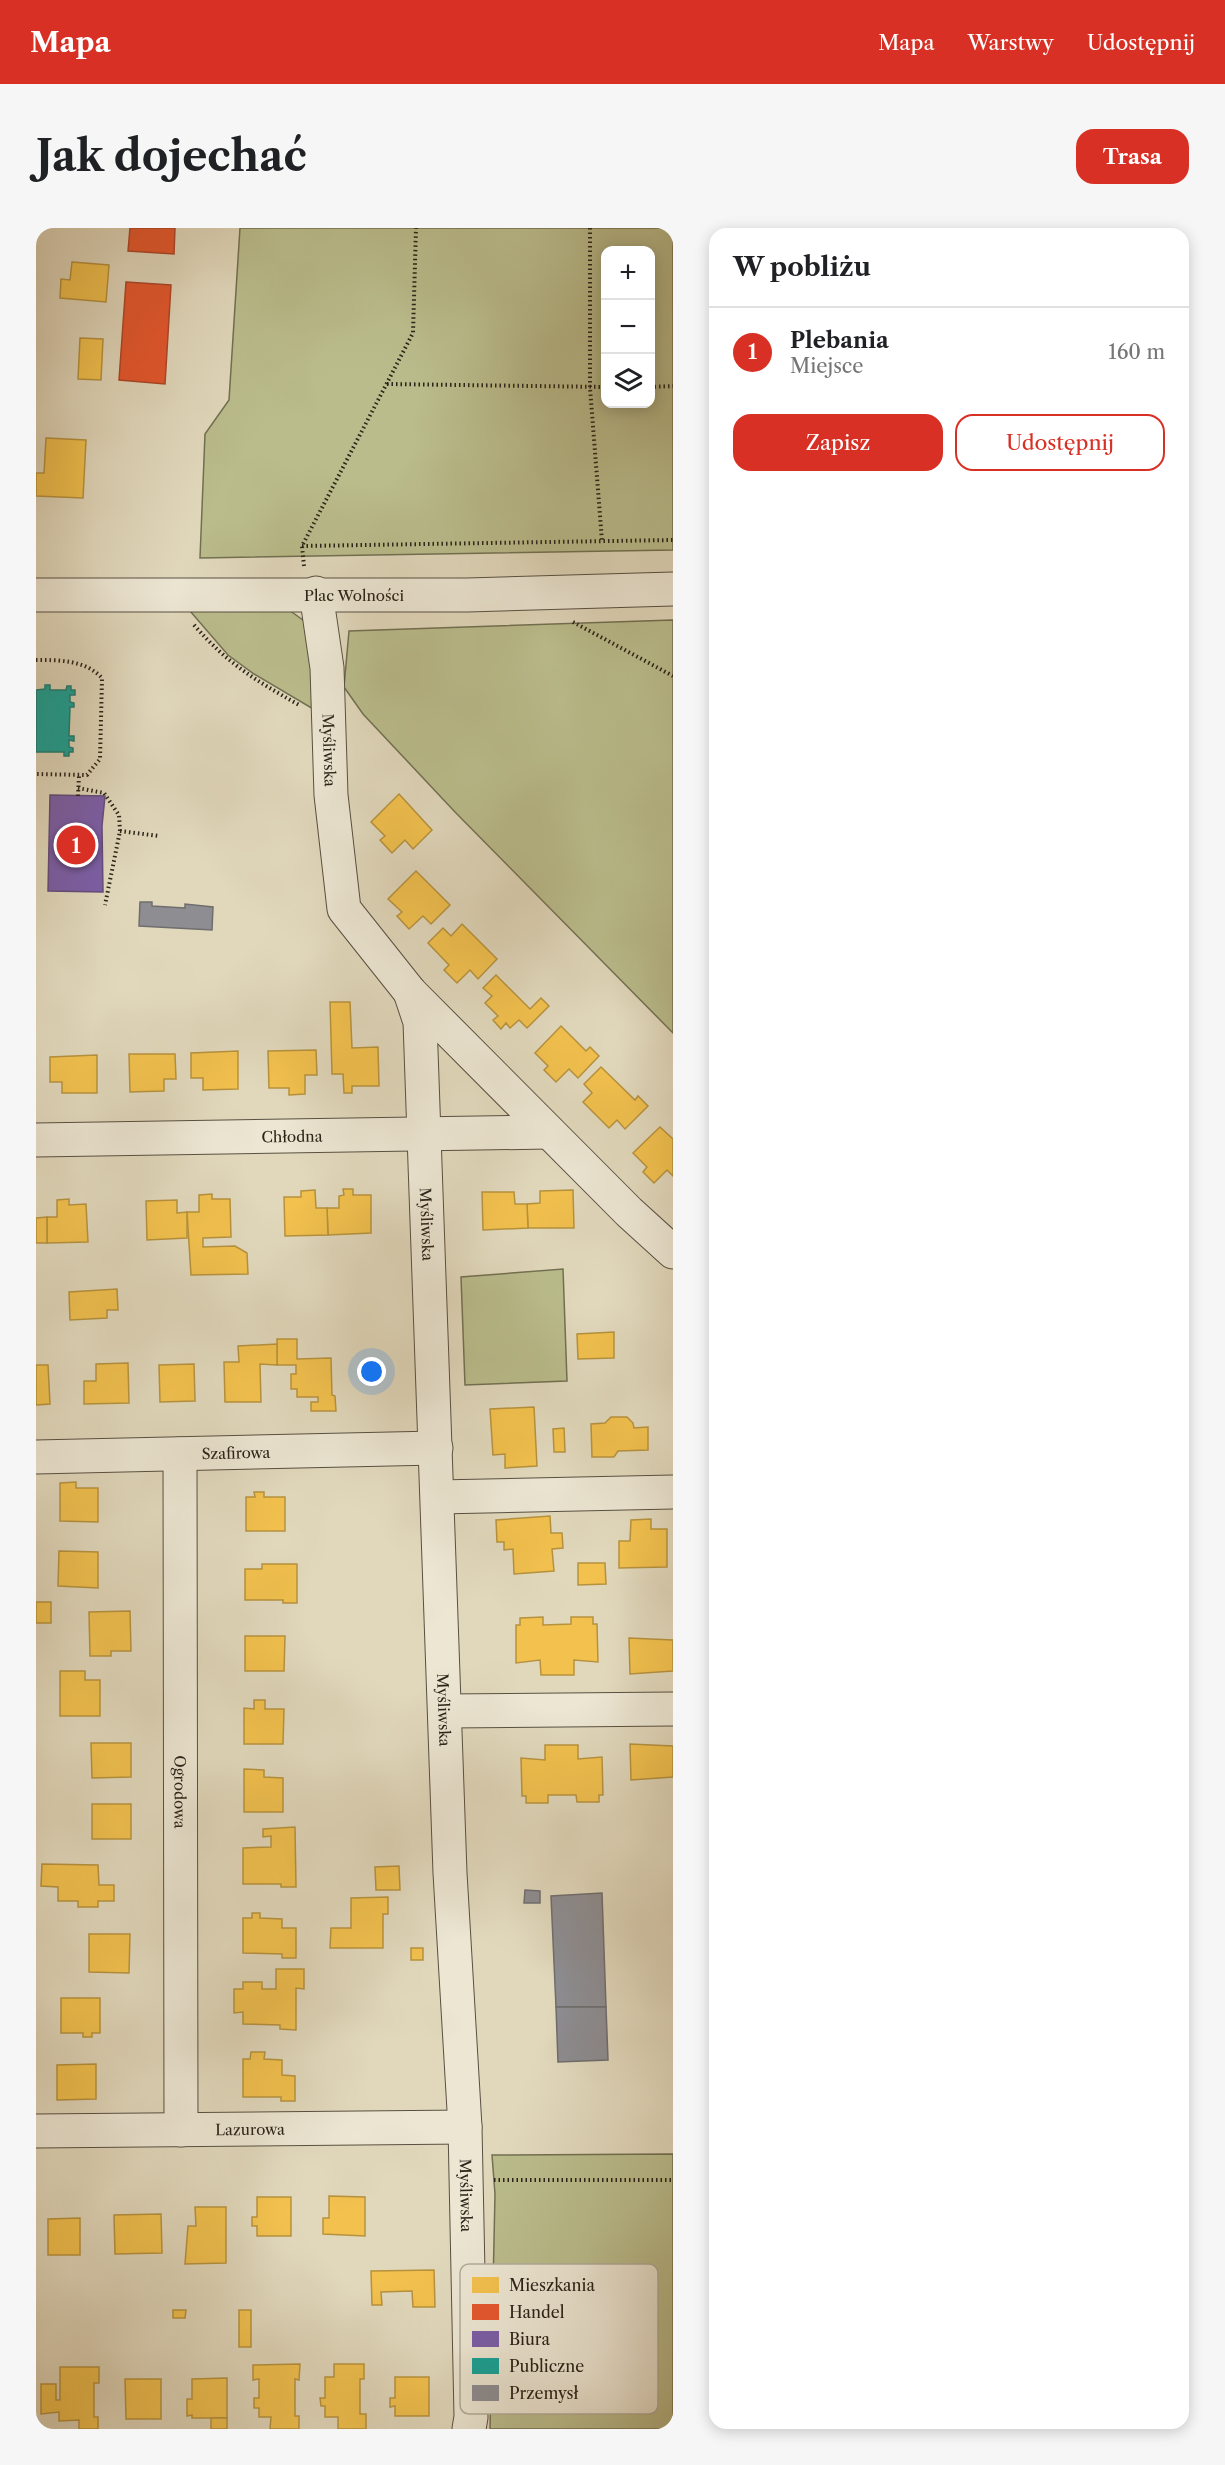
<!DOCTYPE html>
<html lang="pl">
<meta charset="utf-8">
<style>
:root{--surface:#fff;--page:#f6f6f6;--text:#202124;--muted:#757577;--line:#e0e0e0;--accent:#d93025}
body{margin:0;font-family:"Libre Caslon Text",serif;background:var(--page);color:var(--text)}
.controls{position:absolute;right:18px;top:18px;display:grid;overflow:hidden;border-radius:12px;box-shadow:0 3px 15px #0003}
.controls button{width:54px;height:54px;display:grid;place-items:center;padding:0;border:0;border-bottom:2px solid var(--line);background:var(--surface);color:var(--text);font:30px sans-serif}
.you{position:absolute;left:336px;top:1144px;width:21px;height:21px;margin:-15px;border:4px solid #fff;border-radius:50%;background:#1a73e8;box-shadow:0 0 0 9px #1a73e833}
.badge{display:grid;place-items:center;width:39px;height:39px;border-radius:50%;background:var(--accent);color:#fff;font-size:20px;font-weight:700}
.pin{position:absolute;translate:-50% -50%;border:3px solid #fff;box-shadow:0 2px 6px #0006}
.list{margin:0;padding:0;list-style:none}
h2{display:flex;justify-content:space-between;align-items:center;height:78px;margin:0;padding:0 24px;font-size:26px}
h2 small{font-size:20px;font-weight:400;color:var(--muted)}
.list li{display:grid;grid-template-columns:39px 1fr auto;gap:18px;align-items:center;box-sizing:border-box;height:90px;padding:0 24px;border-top:2px solid var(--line)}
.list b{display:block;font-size:22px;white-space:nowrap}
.list p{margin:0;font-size:20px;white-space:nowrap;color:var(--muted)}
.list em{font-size:20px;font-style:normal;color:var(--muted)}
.actions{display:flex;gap:12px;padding:18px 24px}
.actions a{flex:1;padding:14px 0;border:2px solid var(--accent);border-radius:18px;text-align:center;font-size:21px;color:var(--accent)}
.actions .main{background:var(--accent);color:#fff}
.icon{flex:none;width:33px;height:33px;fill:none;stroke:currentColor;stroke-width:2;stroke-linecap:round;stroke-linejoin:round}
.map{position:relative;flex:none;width:637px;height:2201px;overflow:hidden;border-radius:18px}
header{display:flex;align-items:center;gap:36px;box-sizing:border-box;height:84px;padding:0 30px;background:var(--accent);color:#fff}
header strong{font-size:28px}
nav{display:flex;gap:33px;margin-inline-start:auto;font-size:21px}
.intro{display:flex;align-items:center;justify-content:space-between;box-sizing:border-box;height:144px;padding:0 36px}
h1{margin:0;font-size:42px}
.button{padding:15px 27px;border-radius:18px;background:var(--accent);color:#fff;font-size:21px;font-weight:700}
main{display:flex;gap:36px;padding:0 36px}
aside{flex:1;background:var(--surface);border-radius:18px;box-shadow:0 3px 15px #0003}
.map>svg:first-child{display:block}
</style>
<header>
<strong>Mapa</strong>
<nav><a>Mapa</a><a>Warstwy</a><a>Udostępnij</a></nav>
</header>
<div class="intro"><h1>Jak dojechać</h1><a class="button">Trasa</a></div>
<main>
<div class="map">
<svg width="637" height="2201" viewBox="0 0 637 2201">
<rect width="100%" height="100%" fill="#e1d8bc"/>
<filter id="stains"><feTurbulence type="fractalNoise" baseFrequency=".00333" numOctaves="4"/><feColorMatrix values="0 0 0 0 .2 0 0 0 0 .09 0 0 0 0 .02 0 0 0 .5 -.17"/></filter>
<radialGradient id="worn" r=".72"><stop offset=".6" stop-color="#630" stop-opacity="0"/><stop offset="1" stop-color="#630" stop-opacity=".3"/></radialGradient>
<g fill="#babc8c" stroke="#727052" stroke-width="1.5" fill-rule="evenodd">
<path d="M 204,0 L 637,0 L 637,322 L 164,330 L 169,206 L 193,172 ZM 570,22 L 614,22 L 614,176 L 570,176 Z"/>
<path d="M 253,382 L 271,395 L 284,485 L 218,446 L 192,427 L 154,383 Z"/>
<path d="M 637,392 L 637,805 L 419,584 L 327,486 L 308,459 L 313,403 Z"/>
<path d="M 527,1041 L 531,1153 L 429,1157 L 425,1049 Z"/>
<path d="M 637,1926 L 637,2201 L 454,2201 L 459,1966 L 456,1927 Z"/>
</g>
<g fill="#f2c14e" stroke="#b6923e" stroke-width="1.5">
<path d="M 36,34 L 73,37 L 70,74 L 24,70 L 25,51 L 34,52 Z"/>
<path d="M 44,110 L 67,111 L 65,152 L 42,151 Z"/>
<path d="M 10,210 L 50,212 L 47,270 L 0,268 L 0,245 L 8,245 Z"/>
<path d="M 363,566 L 396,602 L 377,621 L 369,612 L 356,625 L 344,612 L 349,608 L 335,594 Z"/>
<path d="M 380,643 L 414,677 L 395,696 L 387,688 L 373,701 L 361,688 L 366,684 L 352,671 Z"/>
<path d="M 426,696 L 461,731 L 442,751 L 434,742 L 421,755 L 408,742 L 413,737 L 392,715 L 407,700 L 415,708 Z"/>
<path d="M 460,747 L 494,781 L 505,770 L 513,778 L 491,800 L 483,792 L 474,800 L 470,795 L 465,801 L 457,792 L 462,788 L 449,775 L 456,768 L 447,760 Z"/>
<path d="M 294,774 L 314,774 L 316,820 L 342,819 L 343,858 L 316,858 L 316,865 L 308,865 L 307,846 L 296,846 Z"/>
<path d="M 525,798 L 550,823 L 554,819 L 563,828 L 542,850 L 533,841 L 520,854 L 508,842 L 512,838 L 499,825 Z"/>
<path d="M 280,822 L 281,847 L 269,847 L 269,866 L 253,867 L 253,860 L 233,860 L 232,823 Z"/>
<path d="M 202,823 L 202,861 L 167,862 L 167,850 L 155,850 L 155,825 Z"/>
<path d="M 93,826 L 139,826 L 140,851 L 128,851 L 128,863 L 94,864 Z"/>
<path d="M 61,827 L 61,865 L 26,865 L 26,854 L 14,854 L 14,829 Z"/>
<path d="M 565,839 L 599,872 L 602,868 L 612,878 L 589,901 L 581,892 L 573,900 L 547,874 L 556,865 L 548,856 Z"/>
<path d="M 624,899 L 637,911 L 637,948 L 631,942 L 618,955 L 607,944 L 611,939 L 597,925 Z"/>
<path d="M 307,961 L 317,961 L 317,967 L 335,967 L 335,1005 L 292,1007 L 291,980 L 303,980 L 303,968 L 308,967 Z"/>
<path d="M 279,962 L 280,980 L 291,980 L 292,1007 L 249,1008 L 248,969 L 265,969 L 265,963 Z"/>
<path d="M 537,962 L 538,1000 L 492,1000 L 491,976 L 504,975 L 504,963 Z"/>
<path d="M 446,964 L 478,964 L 479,976 L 491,976 L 492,1000 L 447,1002 Z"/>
<path d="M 176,966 L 176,971 L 194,971 L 195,1009 L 167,1010 L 167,1019 L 199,1018 L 211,1025 L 212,1046 L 155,1047 L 151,984 L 163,984 L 163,967 Z"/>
<path d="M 33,971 L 33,977 L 50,976 L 52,1014 L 11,1015 L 11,989 L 21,989 L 21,972 Z"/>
<path d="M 141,972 L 141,985 L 151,984 L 151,1010 L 111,1012 L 110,973 Z"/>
<path d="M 11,989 L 11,1015 L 0,1015 L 0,990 Z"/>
<path d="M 81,1061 L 82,1082 L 71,1082 L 71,1090 L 34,1092 L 33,1064 Z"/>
<path d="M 578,1104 L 578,1130 L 542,1131 L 541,1106 Z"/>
<path d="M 241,1111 L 261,1111 L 261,1131 L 295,1130 L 296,1167 L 299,1168 L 300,1183 L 275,1183 L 275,1174 L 282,1174 L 282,1169 L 261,1169 L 261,1161 L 255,1161 L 255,1146 L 260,1146 L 260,1137 L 241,1137 Z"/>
<path d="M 241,1116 L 241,1137 L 224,1136 L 225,1174 L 189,1174 L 188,1134 L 203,1134 L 202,1118 Z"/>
<path d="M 92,1135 L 93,1175 L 48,1176 L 48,1153 L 60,1153 L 60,1136 Z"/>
<path d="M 158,1136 L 159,1173 L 124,1174 L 123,1137 Z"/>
<path d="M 0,1137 L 12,1137 L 14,1176 L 0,1177 Z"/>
<path d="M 498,1179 L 501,1238 L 469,1240 L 469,1226 L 457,1227 L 454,1181 Z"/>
<path d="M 575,1189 L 591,1189 L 597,1195 L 598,1200 L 612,1199 L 612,1222 L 582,1223 L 578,1229 L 556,1229 L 555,1196 L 569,1195 Z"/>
<path d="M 528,1200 L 529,1224 L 518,1224 L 517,1201 Z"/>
<path d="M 40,1254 L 40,1260 L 62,1260 L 62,1294 L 24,1293 L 24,1255 Z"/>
<path d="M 218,1264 L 228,1264 L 228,1269 L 249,1269 L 249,1303 L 210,1303 L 210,1269 L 219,1269 Z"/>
<path d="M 514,1288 L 515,1305 L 526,1305 L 527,1320 L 516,1321 L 518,1343 L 478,1346 L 477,1321 L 468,1322 L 468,1314 L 461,1314 L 460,1292 Z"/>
<path d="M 615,1291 L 615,1301 L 631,1301 L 631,1339 L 583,1340 L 583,1313 L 594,1313 L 595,1292 Z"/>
<path d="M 23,1323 L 62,1324 L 62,1360 L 22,1358 Z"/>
<path d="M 542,1335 L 569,1335 L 570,1356 L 542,1357 Z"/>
<path d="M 226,1336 L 261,1336 L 261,1375 L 247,1375 L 247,1372 L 209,1372 L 209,1341 L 226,1341 Z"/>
<rect x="0" y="1374" width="15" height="21"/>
<path d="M 94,1383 L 95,1423 L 75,1423 L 75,1428 L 54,1428 L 53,1384 Z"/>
<path d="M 507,1389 L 507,1397 L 535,1396 L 535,1389 L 557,1389 L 557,1396 L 561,1396 L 562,1434 L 538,1432 L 538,1447 L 505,1447 L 504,1432 L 480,1435 L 480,1397 L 484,1397 L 484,1390 Z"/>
<path d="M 209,1408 L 249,1408 L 248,1443 L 209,1443 Z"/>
<path d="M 593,1410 L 637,1412 L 637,1443 L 594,1446 Z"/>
<path d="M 24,1443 L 49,1443 L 49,1452 L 64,1452 L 64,1488 L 24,1488 Z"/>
<path d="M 218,1472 L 229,1472 L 229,1481 L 248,1481 L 247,1516 L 208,1516 L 208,1480 L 218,1481 Z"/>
<path d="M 55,1515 L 95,1515 L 95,1549 L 56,1550 Z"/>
<path d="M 594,1516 L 637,1518 L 637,1549 L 595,1552 Z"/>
<path d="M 509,1517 L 542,1517 L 542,1531 L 566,1529 L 567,1567 L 563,1567 L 563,1574 L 541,1574 L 540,1567 L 512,1567 L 512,1575 L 490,1575 L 490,1568 L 486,1568 L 485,1530 L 509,1532 Z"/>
<path d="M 208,1541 L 228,1542 L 228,1549 L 247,1550 L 247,1584 L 208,1584 Z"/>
<rect x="56" y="1576" width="39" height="35"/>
<path d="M 259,1599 L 260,1659 L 245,1659 L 245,1656 L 207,1656 L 207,1620 L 235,1619 L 235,1608 L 227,1609 L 227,1601 Z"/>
<path d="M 6,1636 L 62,1637 L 63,1657 L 78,1657 L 78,1673 L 62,1673 L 62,1679 L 42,1679 L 42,1673 L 22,1673 L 22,1659 L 5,1658 Z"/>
<path d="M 363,1638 L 364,1662 L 340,1662 L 339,1639 Z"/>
<path d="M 352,1669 L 352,1686 L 347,1686 L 347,1720 L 294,1720 L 295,1700 L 315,1700 L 315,1670 Z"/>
<path d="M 216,1685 L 224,1685 L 224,1690 L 246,1691 L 246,1700 L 260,1700 L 260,1730 L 246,1730 L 246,1726 L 207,1725 L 207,1690 L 216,1690 Z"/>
<path d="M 53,1706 L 94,1706 L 93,1745 L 53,1744 Z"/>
<rect x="375" y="1720" width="12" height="12"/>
<path d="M 240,1741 L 268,1741 L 268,1761 L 260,1760 L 260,1802 L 244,1801 L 244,1797 L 207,1796 L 207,1784 L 198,1785 L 198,1761 L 207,1761 L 207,1754 L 226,1754 L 226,1761 L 240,1761 Z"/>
<path d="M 25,1770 L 64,1770 L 64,1805 L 56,1805 L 56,1809 L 47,1809 L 47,1805 L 25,1805 Z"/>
<path d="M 215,1824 L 229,1824 L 228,1831 L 246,1832 L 246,1847 L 259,1848 L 259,1873 L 245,1873 L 245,1869 L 207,1869 L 207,1831 L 214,1831 Z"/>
<path d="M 60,1836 L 60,1871 L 21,1872 L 21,1837 Z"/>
<path d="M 293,1968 L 329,1969 L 329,2008 L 287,2006 L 287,1990 L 293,1990 Z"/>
<path d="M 221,1969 L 255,1969 L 255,2008 L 221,2008 L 221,1998 L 216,1998 L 216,1989 L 221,1989 Z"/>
<path d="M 159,1979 L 190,1979 L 190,2035 L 149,2036 L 152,1998 L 160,1998 Z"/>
<path d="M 125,1986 L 126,2025 L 79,2026 L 78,1987 Z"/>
<path d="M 44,1990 L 44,2027 L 12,2027 L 12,1991 Z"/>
<path d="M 398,2042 L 399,2079 L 377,2079 L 376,2063 L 345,2064 L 346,2077 L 336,2077 L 335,2043 Z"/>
<path d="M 137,2082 L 150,2082 L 149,2090 L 137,2090 Z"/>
<rect x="203" y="2082" width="12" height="37"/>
<path d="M 264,2136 L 263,2152 L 259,2151 L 259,2188 L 263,2188 L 263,2201 L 234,2201 L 235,2189 L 223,2189 L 223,2180 L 218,2180 L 218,2170 L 223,2170 L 223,2151 L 217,2152 L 217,2137 Z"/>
<path d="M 298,2136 L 328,2136 L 328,2151 L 324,2151 L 324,2186 L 330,2186 L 330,2201 L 302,2201 L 302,2189 L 289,2189 L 289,2178 L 285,2178 L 284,2170 L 289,2170 L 289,2149 L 298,2149 Z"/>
<path d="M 24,2139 L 63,2139 L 63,2155 L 58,2155 L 58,2189 L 62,2189 L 62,2201 L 43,2201 L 43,2192 L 23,2193 L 23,2184 L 5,2186 L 5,2156 L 20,2156 L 20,2172 L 24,2172 Z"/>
<path d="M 359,2149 L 393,2149 L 393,2188 L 359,2188 L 359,2178 L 354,2179 L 354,2170 L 359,2170 Z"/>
<path d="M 191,2150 L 191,2190 L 156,2190 L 156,2187 L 151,2188 L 151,2171 L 156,2171 L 156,2151 Z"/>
<path d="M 89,2151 L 125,2151 L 125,2191 L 90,2191 Z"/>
<rect x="175" y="2190" width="16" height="11"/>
</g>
<g fill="#e4572e" stroke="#ac4728" stroke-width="1.5">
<path d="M 94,0 L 139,0 L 138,26 L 92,23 Z"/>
<path d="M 90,54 L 135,57 L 129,156 L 83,152 Z"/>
</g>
<path fill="#7b5ea7" stroke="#634c7c" stroke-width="1.5" d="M 14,567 L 69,568 L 66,598 L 67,664 L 12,663 Z"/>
<path fill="#17a398" stroke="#1d7d72" stroke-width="1.5" d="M 9,457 L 14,457 L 14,462 L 30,462 L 31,458 L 35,458 L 35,462 L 39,462 L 39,467 L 34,467 L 34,474 L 38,475 L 38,479 L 34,479 L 33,508 L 38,508 L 38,513 L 33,512 L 33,519 L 37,520 L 37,524 L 33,524 L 33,528 L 28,528 L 28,524 L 0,524 L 0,462 L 9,461 Z"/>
<g fill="#8d8d92" stroke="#6f6d6e" stroke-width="1.5">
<path d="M 104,674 L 116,674 L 116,678 L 149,680 L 149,676 L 177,679 L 176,702 L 103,698 Z"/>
<path d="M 489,1662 L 504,1663 L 504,1675 L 488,1675 Z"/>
<path d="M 566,1665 L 570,1779 L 520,1779 L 515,1668 Z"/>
<path d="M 520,1779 L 570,1779 L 572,1832 L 522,1834 Z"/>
</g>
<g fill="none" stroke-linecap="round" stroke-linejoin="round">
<defs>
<g id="minor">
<path id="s1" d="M 280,365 L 291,440 L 295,567 L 308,681 L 374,764 L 593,984 L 637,1024"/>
<path id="s2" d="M 0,367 L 431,367 L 637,361"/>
<path id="s3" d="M 374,764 L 384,794 L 414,1645 L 429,1899 L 435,2189 L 433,2201"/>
<path id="s4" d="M 0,912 L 512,904"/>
<path id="s5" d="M 144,1226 L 145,1902"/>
<path id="s6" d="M 0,1229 L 400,1220"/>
<path d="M 402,1269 L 637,1264"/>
<path d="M 409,1483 L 637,1481"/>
<path id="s7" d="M 0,1903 L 429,1899"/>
</g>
</defs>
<use href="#minor" stroke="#585042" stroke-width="35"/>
<g stroke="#2a2319" stroke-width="4" stroke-dasharray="1.5 3" stroke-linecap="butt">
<path d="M 554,0 L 554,160 L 566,313"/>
<path d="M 351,156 L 570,159"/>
<path d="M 614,159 L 637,158"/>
<path d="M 266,318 L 637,312"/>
<path d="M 268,338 L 266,318 L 377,105 L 380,0"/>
<path d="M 537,394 L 637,448"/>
<path d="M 158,397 C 192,436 219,452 263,477"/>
<path d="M 0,432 C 24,432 49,432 66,450 L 64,531 L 51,547 L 0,546"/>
<path d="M 42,560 L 68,565 L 83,587 L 84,603 L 69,677"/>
<path d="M 42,568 L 43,548"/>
<path d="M 84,603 L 123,608"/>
<path d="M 458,1952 L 637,1952"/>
</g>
<use href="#minor" stroke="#ece6d3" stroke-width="33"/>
</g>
<g text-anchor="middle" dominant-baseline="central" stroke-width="6" stroke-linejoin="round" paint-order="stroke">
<g font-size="15" fill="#2a2319" stroke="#ece6d3">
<text stroke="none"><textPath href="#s2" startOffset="318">Plac Wolności</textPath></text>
<text stroke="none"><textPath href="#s1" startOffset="158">Myśliwska</textPath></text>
<text stroke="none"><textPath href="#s4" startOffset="256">Chłodna</textPath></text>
<text stroke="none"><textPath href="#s3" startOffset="234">Myśliwska</textPath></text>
<text stroke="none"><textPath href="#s6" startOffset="200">Szafirowa</textPath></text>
<text stroke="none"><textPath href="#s3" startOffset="720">Myśliwska</textPath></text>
<text stroke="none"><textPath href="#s5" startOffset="338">Ogrodowa</textPath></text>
<text stroke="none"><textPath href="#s7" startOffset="214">Lazurowa</textPath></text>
<text stroke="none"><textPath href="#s3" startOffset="1206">Myśliwska</textPath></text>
</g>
</g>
<rect x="424" y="2036" width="198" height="150" rx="9" fill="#ece6d3" stroke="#b2ac9b" stroke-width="1.5"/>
<rect x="436" y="2049" width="27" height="16" fill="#f2c14e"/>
<rect x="436" y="2076" width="27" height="16" fill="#e4572e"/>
<rect x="436" y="2103" width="27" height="16" fill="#7b5ea7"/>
<rect x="436" y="2130" width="27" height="16" fill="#17a398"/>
<rect x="436" y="2157" width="27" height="16" fill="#8d8d92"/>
<g font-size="16" fill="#2a2319">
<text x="473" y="2063">Mieszkania</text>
<text x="473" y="2090">Handel</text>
<text x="473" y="2117">Biura</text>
<text x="473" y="2144">Publiczne</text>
<text x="473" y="2171">Przemysł</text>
</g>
<rect width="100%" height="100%" filter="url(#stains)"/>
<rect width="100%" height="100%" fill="url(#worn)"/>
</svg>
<div class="controls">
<button>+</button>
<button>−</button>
<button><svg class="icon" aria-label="layers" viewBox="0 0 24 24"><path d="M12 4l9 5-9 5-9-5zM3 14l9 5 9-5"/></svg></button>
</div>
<div class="you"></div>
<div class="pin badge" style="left:40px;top:617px">1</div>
</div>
<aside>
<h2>W pobliżu<small></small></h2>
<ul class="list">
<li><span class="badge">1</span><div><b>Plebania</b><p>Miejsce</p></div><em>160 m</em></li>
</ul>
<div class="actions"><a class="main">Zapisz</a><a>Udostępnij</a></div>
</aside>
</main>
